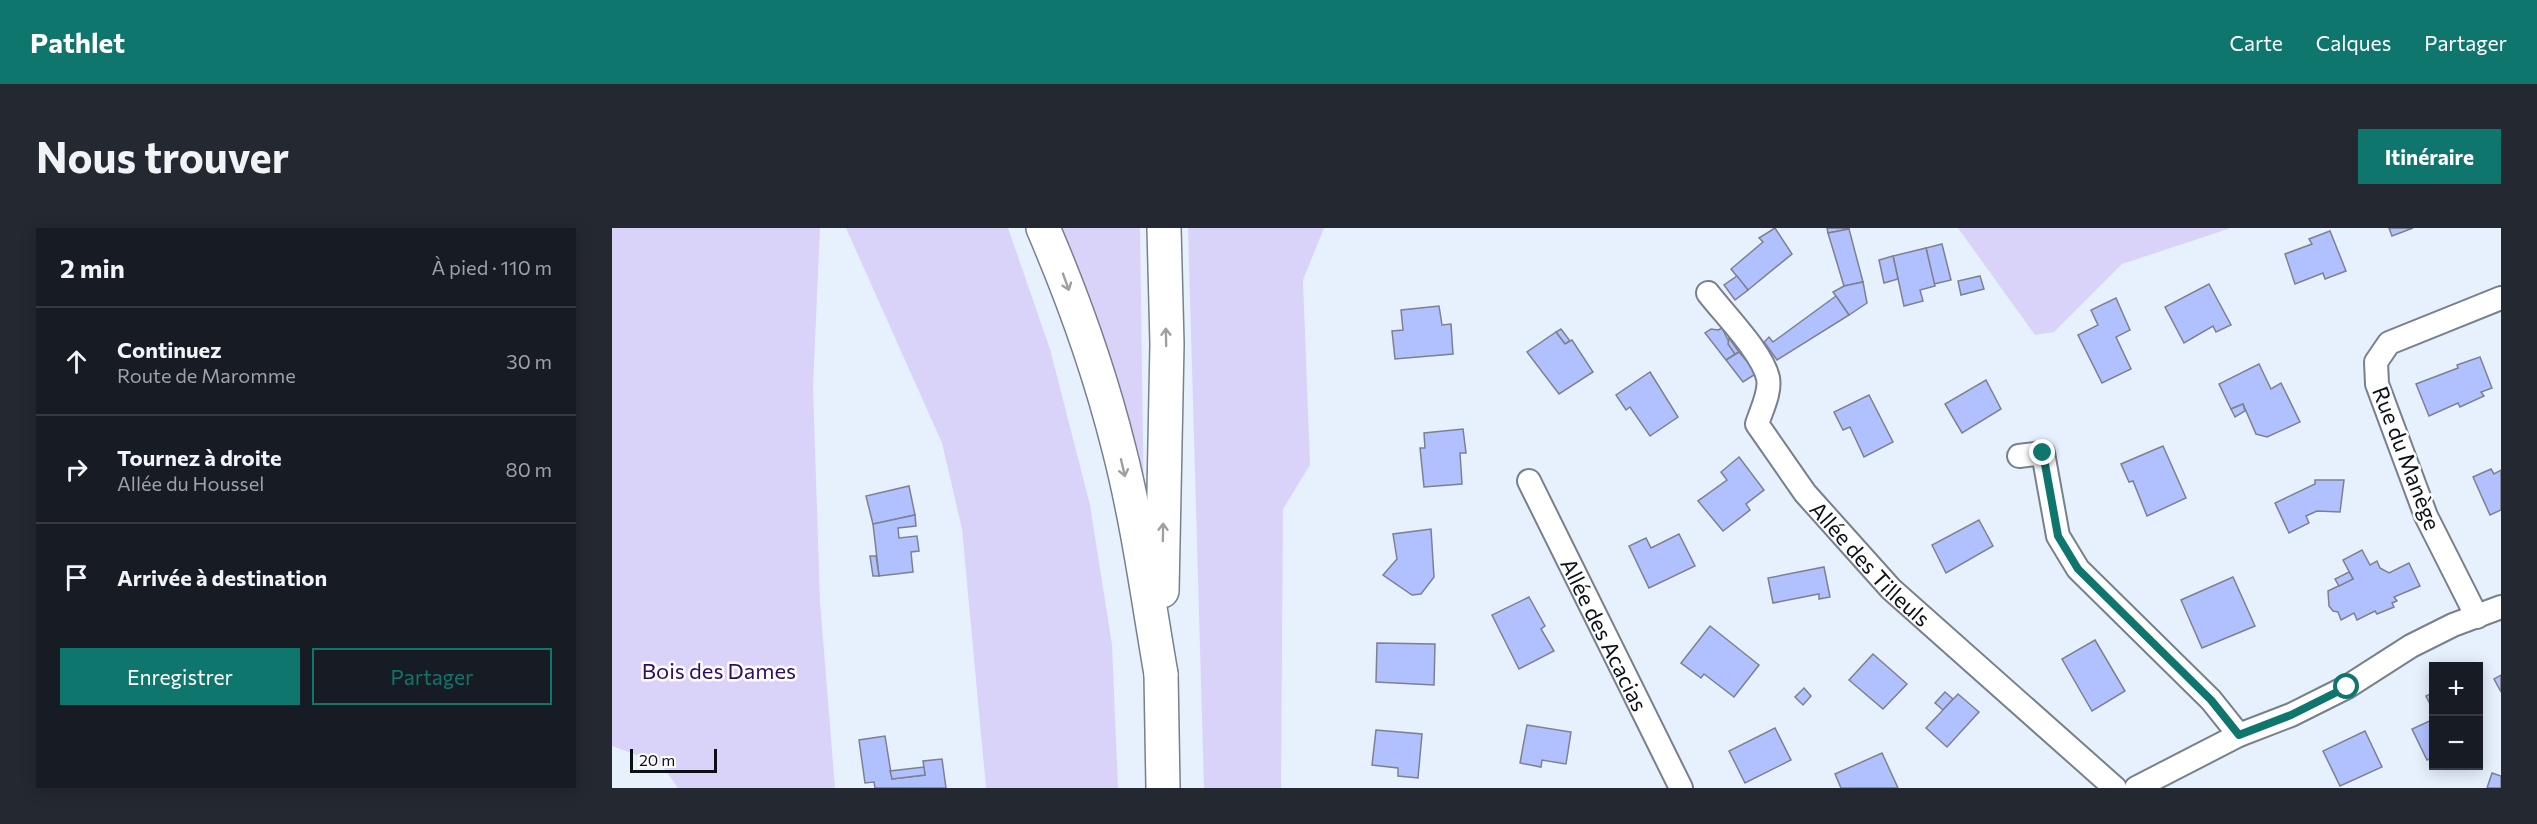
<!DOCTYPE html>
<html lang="fr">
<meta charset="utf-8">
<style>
:root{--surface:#171b24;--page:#242831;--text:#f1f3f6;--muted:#9ea1a6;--line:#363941;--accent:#0f766e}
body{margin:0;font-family:Commissioner,sans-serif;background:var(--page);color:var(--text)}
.controls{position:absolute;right:18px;bottom:18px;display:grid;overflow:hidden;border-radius:0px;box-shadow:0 3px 15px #0003}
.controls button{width:54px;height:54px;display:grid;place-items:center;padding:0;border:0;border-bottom:2px solid var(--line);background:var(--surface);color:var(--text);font:30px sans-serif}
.scale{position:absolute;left:18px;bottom:15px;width:87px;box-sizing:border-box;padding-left:6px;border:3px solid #0b0f13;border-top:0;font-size:16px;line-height:21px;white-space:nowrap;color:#0b0f13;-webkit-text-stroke:4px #fdfdfd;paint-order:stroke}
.stop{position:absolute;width:18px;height:18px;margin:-14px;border:4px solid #0f766e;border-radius:50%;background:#fff}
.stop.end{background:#0f766e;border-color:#fff;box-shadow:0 2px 6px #0008}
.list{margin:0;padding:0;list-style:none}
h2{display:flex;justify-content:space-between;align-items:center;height:78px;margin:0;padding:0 24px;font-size:26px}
h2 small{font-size:20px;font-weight:400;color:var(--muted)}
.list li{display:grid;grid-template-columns:39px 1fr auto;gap:18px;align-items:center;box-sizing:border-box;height:108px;padding:0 24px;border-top:2px solid var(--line)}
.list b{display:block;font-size:22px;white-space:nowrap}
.list p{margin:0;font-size:20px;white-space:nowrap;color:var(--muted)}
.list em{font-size:20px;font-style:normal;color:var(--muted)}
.actions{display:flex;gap:12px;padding:18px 24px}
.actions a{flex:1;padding:14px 0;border:2px solid var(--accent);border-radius:0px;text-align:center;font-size:21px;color:var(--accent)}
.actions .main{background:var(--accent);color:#fff}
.icon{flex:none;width:33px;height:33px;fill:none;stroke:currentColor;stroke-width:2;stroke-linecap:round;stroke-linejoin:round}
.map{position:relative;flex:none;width:1889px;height:560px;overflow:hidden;border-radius:0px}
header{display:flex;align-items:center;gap:36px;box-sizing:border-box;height:84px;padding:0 30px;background:var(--accent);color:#fff}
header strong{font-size:28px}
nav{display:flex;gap:33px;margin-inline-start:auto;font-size:21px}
.intro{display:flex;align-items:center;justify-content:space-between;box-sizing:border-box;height:144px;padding:0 36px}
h1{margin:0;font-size:42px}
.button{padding:15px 27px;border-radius:0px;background:var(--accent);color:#fff;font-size:21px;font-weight:700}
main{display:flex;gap:36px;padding:0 36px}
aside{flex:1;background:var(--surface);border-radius:0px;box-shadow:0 3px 15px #0003}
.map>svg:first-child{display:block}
</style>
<header>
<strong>Pathlet</strong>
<nav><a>Carte</a><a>Calques</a><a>Partager</a></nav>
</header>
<div class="intro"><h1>Nous trouver</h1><a class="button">Itinéraire</a></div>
<main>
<aside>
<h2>2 min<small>À pied · 110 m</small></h2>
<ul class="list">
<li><svg class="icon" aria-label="ahead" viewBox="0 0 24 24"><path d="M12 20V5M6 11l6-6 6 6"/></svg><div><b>Continuez</b><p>Route de Maromme</p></div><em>30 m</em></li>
<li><svg class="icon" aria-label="right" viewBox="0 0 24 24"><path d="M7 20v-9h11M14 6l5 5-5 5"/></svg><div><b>Tournez à droite</b><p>Allée du Houssel</p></div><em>80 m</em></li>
<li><svg class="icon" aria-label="arrive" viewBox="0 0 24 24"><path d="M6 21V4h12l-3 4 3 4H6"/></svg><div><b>Arrivée à destination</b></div></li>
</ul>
<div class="actions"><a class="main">Enregistrer</a><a>Partager</a></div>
</aside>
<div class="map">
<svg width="1889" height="560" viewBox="0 0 1889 560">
<rect width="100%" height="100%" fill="#e7f1fe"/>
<g fill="#d9d3fa">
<path d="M 0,0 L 208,0 L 201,159 L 208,373 L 223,560 L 66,560 L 49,536 L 0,518 Z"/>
<path d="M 234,0 L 396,0 L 438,121 L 478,277 L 500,417 L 506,560 L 374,560 L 350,301 L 330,215 Z"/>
<path d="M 443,0 L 528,0 L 532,281 Z"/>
<path d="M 576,0 L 712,0 L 691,52 L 698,237 L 671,281 L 669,560 L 592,560 Z"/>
<path d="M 1346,0 L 1619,0 L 1510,36 L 1442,104 L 1423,107 Z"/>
</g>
<g fill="#b1c0ff" stroke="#7d818e" stroke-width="1.5">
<path d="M 1163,0 L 1180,26 L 1136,62 L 1119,41 L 1151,14 L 1147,10 Z"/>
<path d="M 1215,0 L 1237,0 L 1237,1 L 1216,5 Z"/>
<path d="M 1777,0 L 1801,0 L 1780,8 Z"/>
<path d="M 1237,1 L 1251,54 L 1232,58 L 1216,5 Z"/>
<path d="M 1718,3 L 1734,43 L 1713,51 L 1711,45 L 1683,56 L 1673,26 L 1700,16 L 1697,11 Z"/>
<path d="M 1330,16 L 1339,52 L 1322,56 L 1314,20 Z"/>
<path d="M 1314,20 L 1323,58 L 1308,62 L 1311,73 L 1292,78 L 1281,28 Z"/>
<path d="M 1281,28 L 1286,51 L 1272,55 L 1267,32 Z"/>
<path d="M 1125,48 L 1136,62 L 1123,72 L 1112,57 Z"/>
<path d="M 1368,48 L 1372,61 L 1349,67 L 1346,53 Z"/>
<path d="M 1251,54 L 1255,75 L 1237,87 L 1221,64 L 1232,58 Z"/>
<path d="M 1597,56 L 1619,97 L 1604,104 L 1601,98 L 1572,115 L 1553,79 Z"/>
<path d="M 1224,68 L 1237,87 L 1165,132 L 1152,114 L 1157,109 L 1161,114 Z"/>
<path d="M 1504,70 L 1518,102 L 1504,109 L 1519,141 L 1490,155 L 1466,107 L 1486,97 L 1479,82 Z"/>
<path d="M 827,78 L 830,97 L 839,96 L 841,126 L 783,131 L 780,103 L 791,102 L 789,82 Z"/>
<path d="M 1110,100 L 1123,126 L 1114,132 L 1093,105 L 1099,101 L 1106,102 Z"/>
<path d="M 949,101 L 958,113 L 953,116 L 944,104 Z"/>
<path d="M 944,104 L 953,116 L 960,112 L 981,144 L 947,166 L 915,124 Z"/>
<path d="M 1117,110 L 1127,124 L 1123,126 L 1116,116 Z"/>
<path d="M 1127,124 L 1145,145 L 1131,154 L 1114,132 Z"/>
<path d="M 1868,129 L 1880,160 L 1869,164 L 1872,168 L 1848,179 L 1846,175 L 1817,188 L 1804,156 L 1846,140 L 1845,137 Z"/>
<path d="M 1647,136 L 1659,161 L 1669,155 L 1688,194 L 1655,209 L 1644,206 L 1631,176 L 1619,181 L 1607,156 Z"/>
<path d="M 1038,144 L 1066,189 L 1038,208 L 1018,179 L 1014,182 L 1004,167 Z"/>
<path d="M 1374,152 L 1389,181 L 1350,205 L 1333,176 Z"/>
<path d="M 1257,167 L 1281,214 L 1252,229 L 1238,199 L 1231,202 L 1222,184 Z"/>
<path d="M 1631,176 L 1633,183 L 1623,189 L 1619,181 Z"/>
<path d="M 851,201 L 854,225 L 848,225 L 850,256 L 812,259 L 808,220 L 813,220 L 812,205 Z"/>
<path d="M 1551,218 L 1574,270 L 1535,288 L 1521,253 L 1517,254 L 1509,236 Z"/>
<path d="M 1127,229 L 1152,262 L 1134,276 L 1138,282 L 1111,303 L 1086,273 L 1115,252 L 1109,244 Z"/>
<path d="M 1879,241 L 1882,246 L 1889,242 L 1889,282 L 1878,287 L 1861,249 Z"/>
<path d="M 1703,252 L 1732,252 L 1728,284 L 1705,283 L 1694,288 L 1697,295 L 1677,305 L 1663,275 L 1703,256 Z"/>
<path d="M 297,258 L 303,287 L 261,296 L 254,268 Z"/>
<path d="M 303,287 L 304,298 L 286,300 L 287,310 L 305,308 L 307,323 L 299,324 L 301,344 L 267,348 L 261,296 Z"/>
<path d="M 1367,292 L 1381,318 L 1334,345 L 1320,317 Z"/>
<path d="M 819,301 L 822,349 L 809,366 L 800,367 L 771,347 L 785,331 L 781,306 Z"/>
<path d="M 1067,306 L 1083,338 L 1037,360 L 1017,318 L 1034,310 L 1039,320 Z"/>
<path d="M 1750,322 L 1758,337 L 1765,333 L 1768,340 L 1777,345 L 1797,335 L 1808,358 L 1782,369 L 1785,373 L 1780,375 L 1782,379 L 1765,386 L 1763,383 L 1745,392 L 1742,385 L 1729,392 L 1726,384 L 1721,383 L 1717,378 L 1716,363 L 1741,351 L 1731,332 Z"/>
<path d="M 258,328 L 264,328 L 267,348 L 261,348 Z"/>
<path d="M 1212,339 L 1218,369 L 1207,371 L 1207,366 L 1161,375 L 1156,350 Z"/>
<path d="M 1737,344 L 1741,351 L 1727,358 L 1723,351 Z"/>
<path d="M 1621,349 L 1643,398 L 1590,420 L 1569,372 Z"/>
<path d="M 917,369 L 933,398 L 929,401 L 942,423 L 907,441 L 880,387 Z"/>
<path d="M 1098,398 L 1147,437 L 1122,469 L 1092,446 L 1089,450 L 1069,435 Z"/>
<path d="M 1483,412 L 1513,463 L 1480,483 L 1450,431 Z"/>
<path d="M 765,415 L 823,416 L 822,457 L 764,454 Z"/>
<path d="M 1261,426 L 1295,456 L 1271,481 L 1237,452 Z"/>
<path d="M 1889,447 L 1889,464 L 1882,451 Z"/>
<path d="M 1192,460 L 1199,468 L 1191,477 L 1183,469 Z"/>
<path d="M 1333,464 L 1341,471 L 1331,482 L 1323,475 Z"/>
<path d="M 1822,464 L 1822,484 L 1814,468 Z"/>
<path d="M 1346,466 L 1367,484 L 1335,519 L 1314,500 Z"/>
<path d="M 1822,491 L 1822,529 L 1815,532 L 1800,501 Z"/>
<path d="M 915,497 L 959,504 L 954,536 L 930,532 L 929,539 L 908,535 Z"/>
<path d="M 1163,500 L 1179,532 L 1133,555 L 1117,523 Z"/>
<path d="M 764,502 L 810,506 L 806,550 L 786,548 L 786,540 L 760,537 Z"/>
<path d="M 1753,503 L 1770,539 L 1728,558 L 1711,523 Z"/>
<path d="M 273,508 L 280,551 L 313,547 L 311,533 L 330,531 L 334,560 L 263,560 L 262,554 L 253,555 L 247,512 Z"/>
<path d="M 1270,525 L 1286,560 L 1229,560 L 1223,546 Z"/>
<path d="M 312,539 L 313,547 L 280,551 L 278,543 Z"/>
<path d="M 1880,545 L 1889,548 L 1889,560 L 1875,560 Z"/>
</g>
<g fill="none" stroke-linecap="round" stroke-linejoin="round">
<defs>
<g id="street">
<path id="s1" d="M 1096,65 C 1113,87 1150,124 1156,150 C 1159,164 1149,183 1145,196 L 1193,265 L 1279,361 L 1503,560"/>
<path d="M 1407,228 L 1431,225 L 1446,308 L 1466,341 L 1599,472 L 1627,507"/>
<path id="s2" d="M 917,253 L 1069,560"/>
<path d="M 1865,389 L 1814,288 L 1765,156 L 1764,134 L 1777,115 L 1889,70"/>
<path d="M 1524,560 L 1627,507 L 1679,487 L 1735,459 L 1799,418 L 1841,397 L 1889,379"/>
</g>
<path id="secondary" d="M 549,446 L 551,560"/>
<g id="highway">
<path d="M 431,0 C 462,72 488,145 507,221 C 526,295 536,371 549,446"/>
<path d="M 550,363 L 555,116 L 552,0"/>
</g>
</defs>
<use href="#street" stroke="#77808b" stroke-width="26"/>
<use href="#secondary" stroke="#77808b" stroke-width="36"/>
<use href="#highway" stroke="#77808b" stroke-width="36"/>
<use href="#street" stroke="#fff" stroke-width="22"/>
<use href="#secondary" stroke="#fff" stroke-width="33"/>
<use href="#highway" stroke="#fff" stroke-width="33"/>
</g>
<defs><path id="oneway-shaft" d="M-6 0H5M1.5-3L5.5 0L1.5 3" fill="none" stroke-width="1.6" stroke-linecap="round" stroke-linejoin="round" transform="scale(1.5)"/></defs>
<g stroke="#9d9fa1">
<use href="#oneway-shaft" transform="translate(454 54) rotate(70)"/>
<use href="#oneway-shaft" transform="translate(554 109) rotate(-91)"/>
<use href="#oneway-shaft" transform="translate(511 240) rotate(77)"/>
<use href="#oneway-shaft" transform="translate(551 304) rotate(-89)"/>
</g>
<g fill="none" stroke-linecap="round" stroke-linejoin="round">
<path stroke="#0f766e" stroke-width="8" d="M 1431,225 L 1446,308 L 1466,341 L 1599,472 L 1627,507 L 1679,487 L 1735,459"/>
</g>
<g text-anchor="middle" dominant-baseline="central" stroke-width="5" stroke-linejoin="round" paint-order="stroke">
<g font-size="22" fill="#0b0f13" stroke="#fdfdfd">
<text transform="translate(1795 230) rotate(69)">Rue du Manège</text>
<text stroke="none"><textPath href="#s1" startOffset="333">Allée des Tilleuls</textPath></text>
<text stroke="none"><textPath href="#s2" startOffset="171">Allée des Acacias</textPath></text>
</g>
<g font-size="22" fill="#300c68" stroke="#fdfdfd">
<text x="107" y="442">Bois des Dames</text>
</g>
</g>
</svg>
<div class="controls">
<button>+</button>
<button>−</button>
</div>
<div class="scale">20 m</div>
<div class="stop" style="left:1735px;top:459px"></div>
<div class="stop end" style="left:1431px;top:225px"></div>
</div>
</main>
